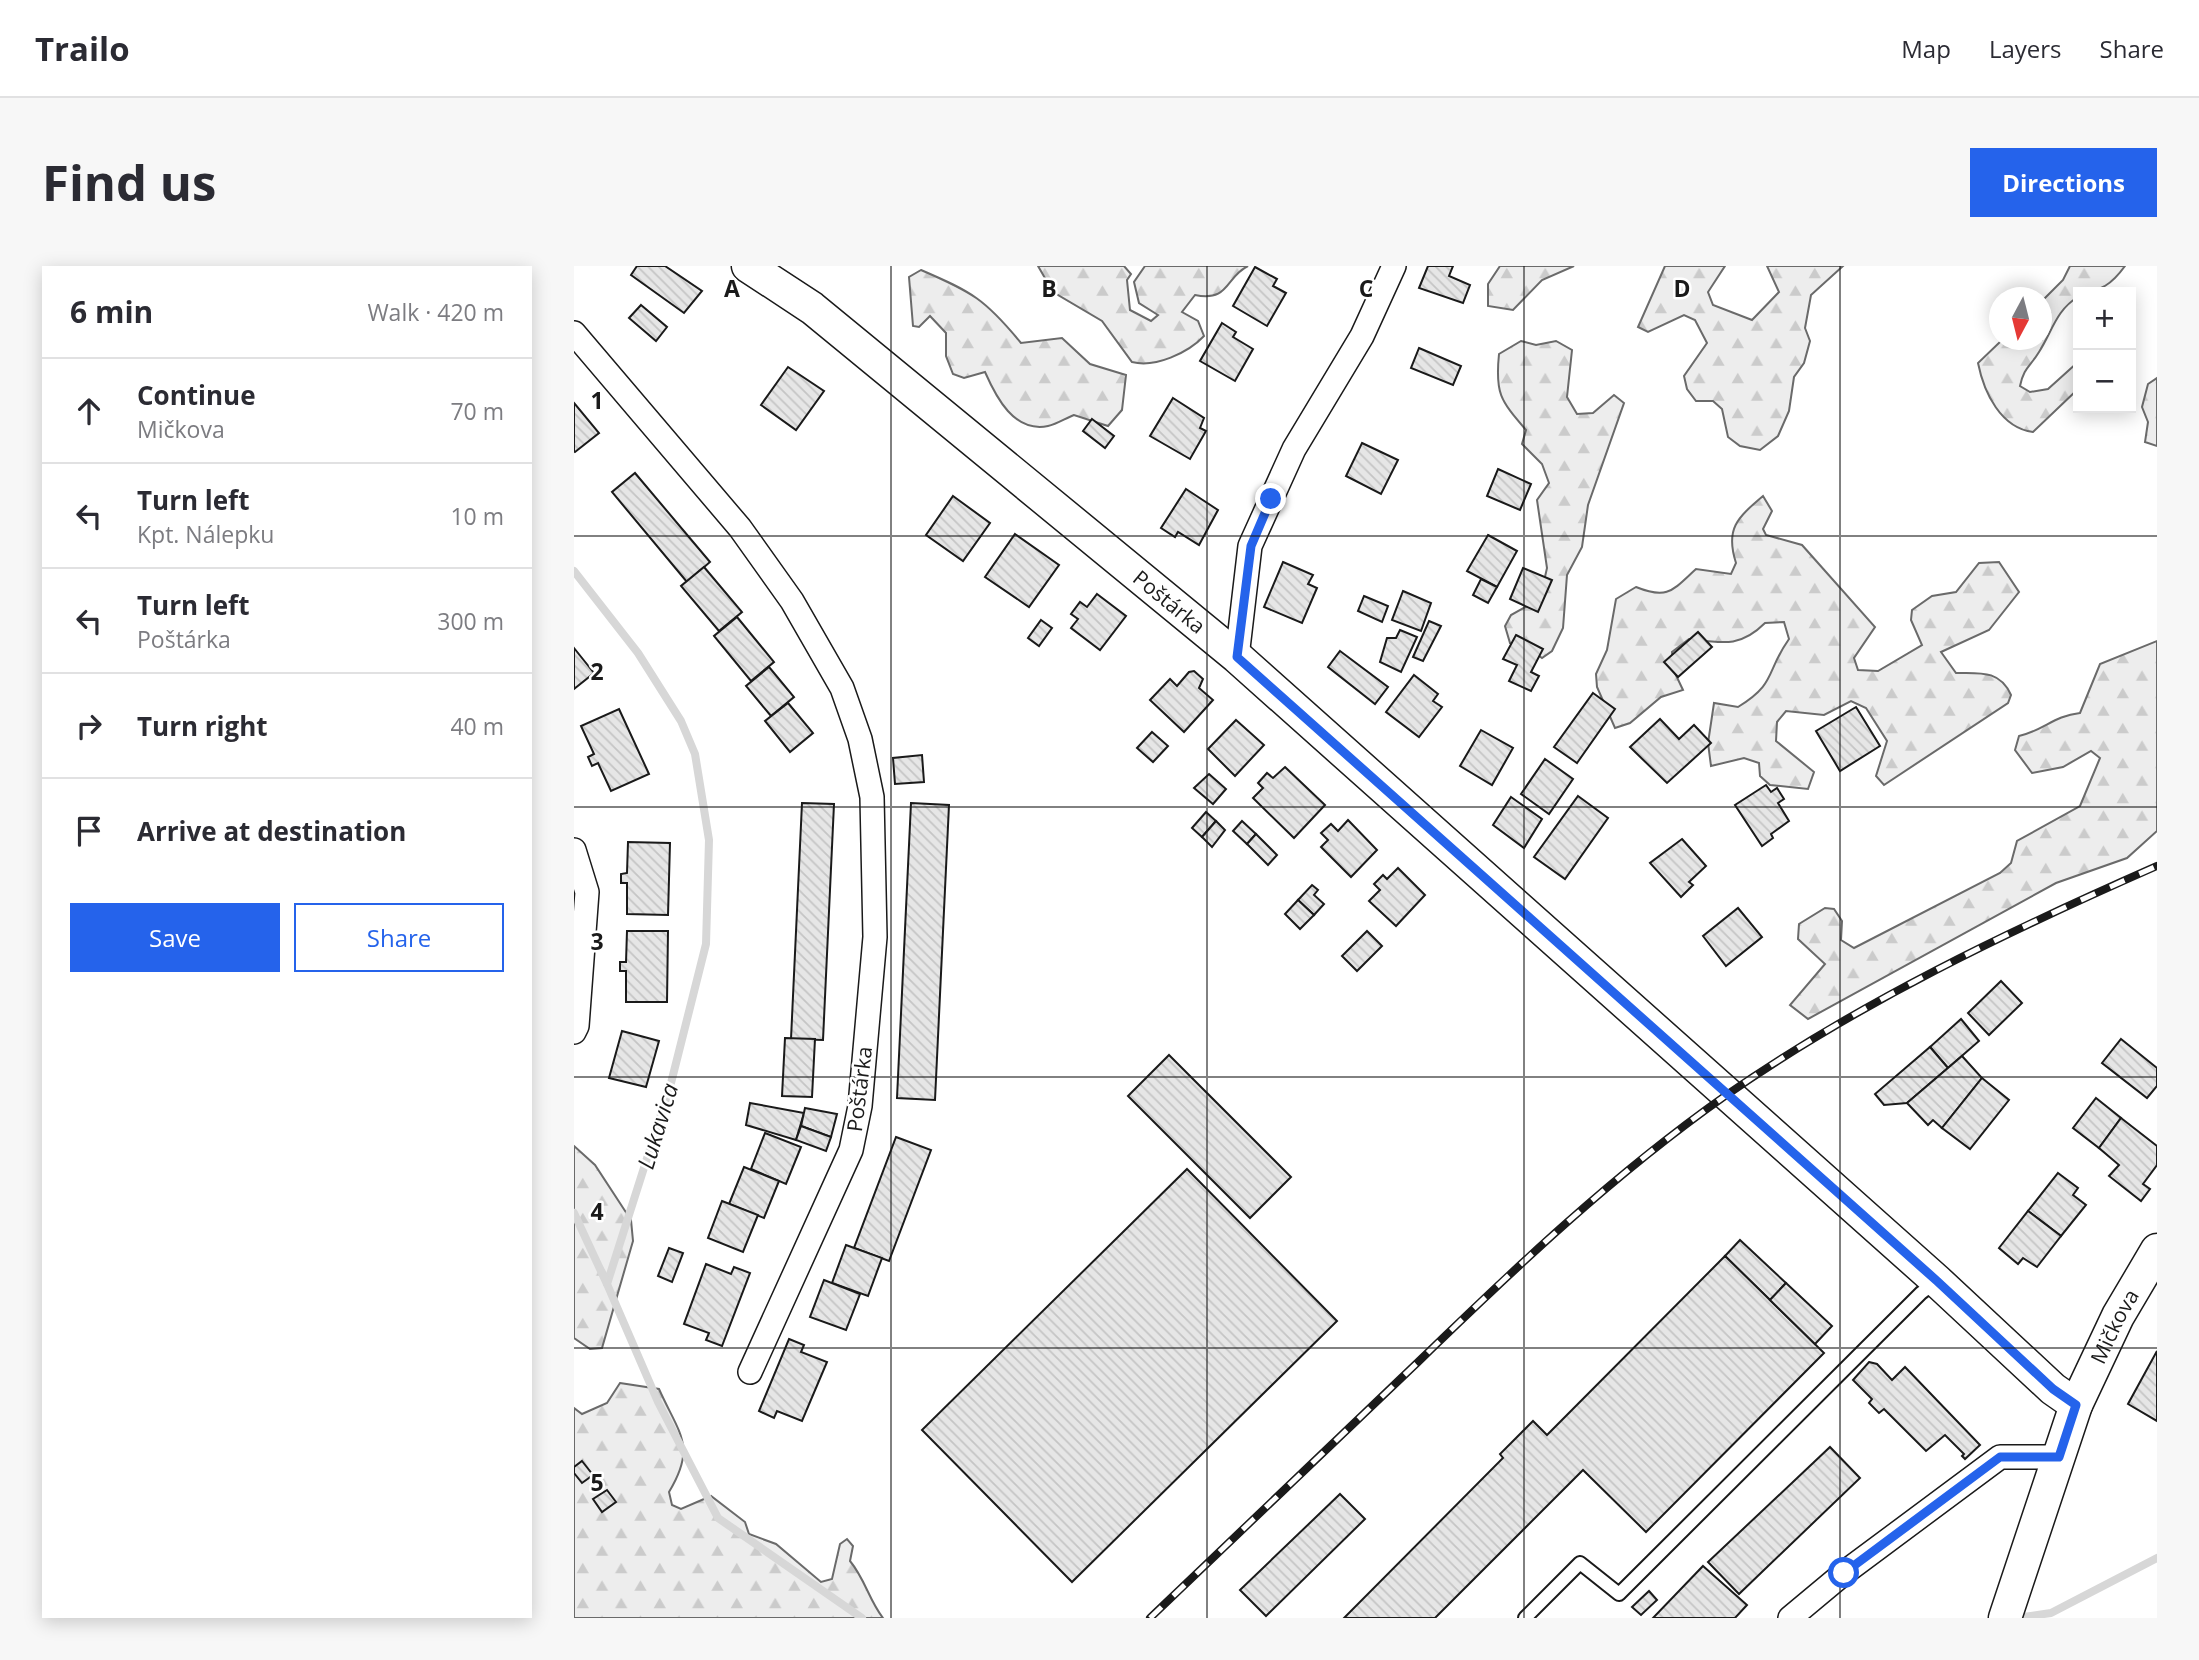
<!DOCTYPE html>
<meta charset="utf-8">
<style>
:root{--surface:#fff;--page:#f7f7f7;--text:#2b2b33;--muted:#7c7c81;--line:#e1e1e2;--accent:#2563eb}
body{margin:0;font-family:"Open Sans",sans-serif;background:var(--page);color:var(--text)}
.controls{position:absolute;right:21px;top:21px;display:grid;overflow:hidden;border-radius:0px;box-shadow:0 4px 18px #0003}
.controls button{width:63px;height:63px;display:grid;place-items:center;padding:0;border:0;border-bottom:2px solid var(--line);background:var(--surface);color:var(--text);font:35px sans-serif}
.compass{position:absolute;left:1415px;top:21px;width:63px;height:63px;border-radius:50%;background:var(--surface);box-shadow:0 4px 18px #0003;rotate:187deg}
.stop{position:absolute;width:21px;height:21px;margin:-16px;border:5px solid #2563eb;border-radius:50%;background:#fff}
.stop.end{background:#2563eb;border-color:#fff;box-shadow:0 2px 7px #0008}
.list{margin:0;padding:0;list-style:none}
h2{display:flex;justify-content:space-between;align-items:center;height:91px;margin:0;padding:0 28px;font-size:30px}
h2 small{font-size:23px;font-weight:400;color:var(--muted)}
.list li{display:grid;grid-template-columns:46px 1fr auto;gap:21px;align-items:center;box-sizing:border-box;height:105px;padding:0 28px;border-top:2px solid var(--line)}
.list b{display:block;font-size:26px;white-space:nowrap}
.list p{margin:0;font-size:23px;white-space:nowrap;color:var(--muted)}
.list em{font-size:23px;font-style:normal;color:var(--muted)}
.actions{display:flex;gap:14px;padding:21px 28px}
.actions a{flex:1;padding:16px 0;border:2px solid var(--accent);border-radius:0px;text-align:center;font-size:24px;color:var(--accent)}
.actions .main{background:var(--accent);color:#fff}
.icon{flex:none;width:38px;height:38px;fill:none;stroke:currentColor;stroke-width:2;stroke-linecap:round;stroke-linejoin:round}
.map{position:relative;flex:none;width:1583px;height:1352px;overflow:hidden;border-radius:0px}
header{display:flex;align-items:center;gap:42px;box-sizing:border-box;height:98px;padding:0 35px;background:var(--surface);border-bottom:2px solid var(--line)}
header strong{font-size:33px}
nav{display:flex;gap:38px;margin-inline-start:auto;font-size:24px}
.intro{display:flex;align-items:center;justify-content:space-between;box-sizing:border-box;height:168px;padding:0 42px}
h1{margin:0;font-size:49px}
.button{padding:18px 32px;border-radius:0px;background:var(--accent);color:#fff;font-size:24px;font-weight:700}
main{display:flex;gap:42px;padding:0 42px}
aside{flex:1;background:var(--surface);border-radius:0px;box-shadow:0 4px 18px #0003}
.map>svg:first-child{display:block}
</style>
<header>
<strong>Trailo</strong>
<nav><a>Map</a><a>Layers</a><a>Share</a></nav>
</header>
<div class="intro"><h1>Find us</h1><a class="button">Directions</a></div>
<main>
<aside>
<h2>6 min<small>Walk · 420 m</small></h2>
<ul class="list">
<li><svg class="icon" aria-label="ahead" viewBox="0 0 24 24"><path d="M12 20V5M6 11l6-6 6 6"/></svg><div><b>Continue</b><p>Mičkova</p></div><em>70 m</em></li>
<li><svg class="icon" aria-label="left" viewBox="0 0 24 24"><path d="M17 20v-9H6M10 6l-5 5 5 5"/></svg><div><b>Turn left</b><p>Kpt. Nálepku</p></div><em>10 m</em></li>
<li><svg class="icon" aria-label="left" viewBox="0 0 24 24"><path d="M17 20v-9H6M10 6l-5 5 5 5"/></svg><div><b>Turn left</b><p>Poštárka</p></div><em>300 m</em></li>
<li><svg class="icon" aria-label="right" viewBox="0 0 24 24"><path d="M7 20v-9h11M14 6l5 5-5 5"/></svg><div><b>Turn right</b></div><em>40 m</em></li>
<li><svg class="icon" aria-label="arrive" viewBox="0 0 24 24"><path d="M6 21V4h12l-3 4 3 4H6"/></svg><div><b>Arrive at destination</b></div></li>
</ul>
<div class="actions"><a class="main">Save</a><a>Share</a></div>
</aside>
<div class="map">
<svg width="1583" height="1352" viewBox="0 0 1583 1352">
<defs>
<pattern id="forest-firs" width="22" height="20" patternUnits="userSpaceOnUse" patternTransform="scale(1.75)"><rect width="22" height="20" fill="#ededed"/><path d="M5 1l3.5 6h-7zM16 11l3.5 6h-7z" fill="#cbcbcb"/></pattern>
<pattern id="building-back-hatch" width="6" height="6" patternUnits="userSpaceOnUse" patternTransform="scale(1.75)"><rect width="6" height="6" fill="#e6e6e6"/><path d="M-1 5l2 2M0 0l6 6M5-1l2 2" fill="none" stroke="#c5c5c5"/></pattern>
</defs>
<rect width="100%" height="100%" fill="#fff"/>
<g fill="url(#forest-firs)" stroke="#6a6a6a" stroke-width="2">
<path d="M 464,0 L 550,0 L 557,8 L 553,14 L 556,44 L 577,55 L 584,49 L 565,37 L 560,16 L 571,0 L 674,0 C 651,11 656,36 621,29 L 608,46 L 624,55 L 630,70 C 614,87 581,102 558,96 L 528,55 L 479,26 Z"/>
<path d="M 926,0 L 1000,0 L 968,14 L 939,44 L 914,40 L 914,18 Z"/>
<path d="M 1091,0 L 1151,0 L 1134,26 L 1139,39 L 1178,54 L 1205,26 L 1193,0 L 1269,0 L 1237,29 L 1231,62 L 1236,75 L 1230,97 L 1220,111 L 1215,145 L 1204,170 L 1186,184 L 1166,180 L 1154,171 L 1148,143 L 1139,135 L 1122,135 L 1113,123 L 1110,110 L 1133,77 L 1121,54 L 1110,49 L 1074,66 L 1064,61 Z"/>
<path d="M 1496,0 L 1551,0 C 1538,18 1527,26 1504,26 L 1504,31 C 1482,44 1478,66 1465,86 C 1456,101 1450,101 1446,120 L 1456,126 L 1474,123 L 1504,96 L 1504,123 L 1459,166 C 1427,162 1410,127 1404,97 L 1428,74 L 1468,74 L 1468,35 L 1489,14 Z"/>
<path d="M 347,4 C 398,26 411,33 447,77 L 488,72 L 516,98 L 552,109 L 548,144 L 534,160 L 500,149 C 492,152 483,158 474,160 C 440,167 422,131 411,106 L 390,112 L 379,108 L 372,90 L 372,67 L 356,50 L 345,61 L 339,60 L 335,11 Z"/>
<path d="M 947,75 L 962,79 L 982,75 L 998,84 L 993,131 L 1003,148 L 1019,147 L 1040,129 L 1050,137 L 1014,239 L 1008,281 L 993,309 L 989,362 L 978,385 L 968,392 L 949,378 L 936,377 L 931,360 L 937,349 L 966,333 L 973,302 L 963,234 L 975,217 L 968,198 L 948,178 L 952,164 C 926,134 921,127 925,88 Z"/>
<path d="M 1583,112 L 1583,180 L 1571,176 L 1574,156 L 1568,141 L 1574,118 Z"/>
<path d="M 1189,230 L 1198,245 L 1189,263 L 1192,269 L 1228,279 L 1301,361 L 1280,392 L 1284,404 L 1304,405 L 1348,379 L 1337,354 L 1338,344 L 1358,330 L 1382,326 L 1405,297 L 1425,296 L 1445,326 L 1415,364 L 1367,386 L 1382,407 C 1406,407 1426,404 1437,429 L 1434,437 L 1310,519 L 1302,510 L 1313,475 L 1292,442 L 1277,435 L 1250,449 L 1212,445 L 1203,456 L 1202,475 L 1240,506 L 1234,523 L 1196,519 L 1186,510 L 1185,497 L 1170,492 L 1137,500 L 1134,477 L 1140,437 L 1164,441 C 1203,417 1191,407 1215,373 L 1210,356 L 1191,357 C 1166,382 1148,377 1115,373 L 1098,386 L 1099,403 L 1109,424 L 1087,431 L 1056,457 L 1041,462 L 1023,421 L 1022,408 L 1033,384 L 1042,333 L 1062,321 C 1094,334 1099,324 1122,303 L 1157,308 L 1162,297 C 1151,263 1163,252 1189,230 Z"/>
<path d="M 1583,375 L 1583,565 L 1553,592 L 1482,617 L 1234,753 L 1216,739 L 1251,698 L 1224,673 L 1225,658 L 1251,642 L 1260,643 L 1268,655 L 1267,674 L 1280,682 L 1426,607 L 1437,597 L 1443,575 L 1506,540 L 1526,492 L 1517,485 L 1489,501 L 1458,507 L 1441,484 L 1445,470 C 1471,464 1479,450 1506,447 L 1526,398 Z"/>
<path d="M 0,880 L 21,899 L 57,954 L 59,975 L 28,1082 L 16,1083 L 0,1072 Z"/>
<path d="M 46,1117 L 85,1123 C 105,1168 123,1180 95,1226 L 98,1239 L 107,1243 L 137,1230 L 171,1256 L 175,1268 L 202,1278 L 247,1316 L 258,1313 L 266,1278 L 273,1273 L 279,1280 L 276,1295 C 291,1313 295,1334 309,1352 L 0,1352 L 0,1142 L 8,1148 L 33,1137 Z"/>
</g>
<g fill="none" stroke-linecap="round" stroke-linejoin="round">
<g stroke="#d7d7d7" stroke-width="8">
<path d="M 0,305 L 64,387 L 107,455 L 121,488 L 135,574 L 132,678 L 97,817 L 33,1018 L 84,1136 L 144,1252 L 288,1352"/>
<path d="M 0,947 L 33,1018"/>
<path d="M 1442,1352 L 1477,1347 L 1583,1292"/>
</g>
</g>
<g fill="url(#building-back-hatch)" stroke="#1a1a1a" stroke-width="2">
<path d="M 63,0 L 91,0 L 128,25 L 110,47 L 57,9 Z"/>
<path d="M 854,0 L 879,0 L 875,10 L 896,19 L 889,37 L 845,22 Z"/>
<path d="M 681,1 L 703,13 L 699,20 L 712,27 L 693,60 L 659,40 Z"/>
<path d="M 67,39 L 93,61 L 82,75 L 55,52 Z"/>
<path d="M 648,57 L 662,66 L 659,71 L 679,83 L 661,115 L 626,95 Z"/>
<path d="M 845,82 L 887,100 L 879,119 L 837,102 Z"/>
<path d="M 214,101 L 250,125 L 222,164 L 187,139 Z"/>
<path d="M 599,132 L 630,152 L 626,162 L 632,165 L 616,193 L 576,170 Z"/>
<path d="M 0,137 L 25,167 L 1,186 L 0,185 Z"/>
<path d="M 518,153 L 540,170 L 531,182 L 509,165 Z"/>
<path d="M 788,177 L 824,194 L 807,228 L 772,210 Z"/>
<path d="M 924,203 L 957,218 L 946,244 L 913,230 Z"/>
<path d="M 61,207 L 136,296 L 113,316 L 38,226 Z"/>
<path d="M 612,223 L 644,244 L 625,279 L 604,266 L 601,271 L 587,262 Z"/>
<path d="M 379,230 L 416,257 L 389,295 L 352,269 Z"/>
<path d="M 441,268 L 485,299 L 455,341 L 411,311 Z"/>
<path d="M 914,269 L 943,285 L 923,321 L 893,305 Z"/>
<path d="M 709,296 L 739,309 L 734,318 L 743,322 L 728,357 L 690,341 Z"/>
<path d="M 130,301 L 168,346 L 145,365 L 107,320 Z"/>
<path d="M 949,302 L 978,314 L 964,346 L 936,333 Z"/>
<path d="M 907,313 L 923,321 L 914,337 L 899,329 Z"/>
<path d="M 829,325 L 857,337 L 847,365 L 818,354 Z"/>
<path d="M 523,328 L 552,350 L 526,384 L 497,362 L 504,353 L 497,348 L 506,336 L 513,341 Z"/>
<path d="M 790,330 L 814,340 L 808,356 L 784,345 Z"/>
<path d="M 163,351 L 200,396 L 177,415 L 140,370 Z"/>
<path d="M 467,354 L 478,362 L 465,380 L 454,372 Z"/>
<path d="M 855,355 L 867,360 L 849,395 L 839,391 Z"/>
<path d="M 826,364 L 843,371 L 827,406 L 806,396 L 813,372 L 822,372 Z"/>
<path d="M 1124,366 L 1138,381 L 1104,411 L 1090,396 Z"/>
<path d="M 942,369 L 969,383 L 957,406 L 965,410 L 957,425 L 935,415 L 943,399 L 929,393 Z"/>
<path d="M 0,382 L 20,407 L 0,423 Z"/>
<path d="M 766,385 L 814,421 L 801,438 L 754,401 Z"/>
<path d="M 195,401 L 220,431 L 197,450 L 172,420 Z"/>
<path d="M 620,405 L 629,413 L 625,422 L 639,434 L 610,466 L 576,434 L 596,413 L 603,420 L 615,406 Z"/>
<path d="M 840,409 L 864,428 L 859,435 L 868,441 L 845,471 L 812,446 Z"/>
<path d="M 1019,427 L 1041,443 L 1003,497 L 980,481 Z"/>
<path d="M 214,437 L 239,467 L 216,486 L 191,455 Z"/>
<path d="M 1282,441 L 1306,480 L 1266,505 L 1242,465 Z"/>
<path d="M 45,443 L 75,508 L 37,525 L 24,497 L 18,500 L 14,491 L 20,488 L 7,460 Z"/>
<path d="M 1086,453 L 1105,473 L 1120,459 L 1137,477 L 1093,517 L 1056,481 Z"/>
<path d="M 662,454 L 690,479 L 661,510 L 634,483 Z"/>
<path d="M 907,464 L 939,482 L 918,519 L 886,500 Z"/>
<path d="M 578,466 L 594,480 L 579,496 L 563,482 Z"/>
<path d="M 348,489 L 350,516 L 321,518 L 319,492 Z"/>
<path d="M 971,493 L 999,513 L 975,548 L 947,528 Z"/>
<path d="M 711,501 L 751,539 L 720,572 L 679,532 L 689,522 L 684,517 L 693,507 L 699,512 Z"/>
<path d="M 635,508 L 652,523 L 639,538 L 620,522 Z"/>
<path d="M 1192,519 L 1197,526 L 1203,522 L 1210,533 L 1204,537 L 1215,555 L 1197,568 L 1199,572 L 1188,580 L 1161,539 Z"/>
<path d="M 1004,530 L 1034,552 L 991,613 L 960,591 Z"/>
<path d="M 937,531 L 968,553 L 950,582 L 919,559 Z"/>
<path d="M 228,537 L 260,538 L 249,774 L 217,773 Z"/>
<path d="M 337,537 L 375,539 L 361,834 L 323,832 Z"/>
<path d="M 632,546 L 642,555 L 628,571 L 618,562 Z"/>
<path d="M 774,554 L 803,584 L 777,611 L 747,581 L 754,574 L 747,567 L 757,558 L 764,565 Z"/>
<path d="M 642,555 L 651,564 L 638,581 L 628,571 Z"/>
<path d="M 668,555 L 682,568 L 673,578 L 659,565 Z"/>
<path d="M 682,568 L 703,589 L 694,599 L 673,578 Z"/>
<path d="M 1108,573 L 1132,600 L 1115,616 L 1119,619 L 1107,631 L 1076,597 Z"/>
<path d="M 54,576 L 96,577 L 94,649 L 53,648 L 53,617 L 47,617 L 47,608 L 53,607 Z"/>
<path d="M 824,602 L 851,629 L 822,660 L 795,635 L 806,624 L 800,618 L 809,609 L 813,613 Z"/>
<path d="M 738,619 L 744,624 L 740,629 L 750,638 L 740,649 L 724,634 Z"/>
<path d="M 724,634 L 740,649 L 726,663 L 711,648 Z"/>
<path d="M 1164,642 L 1188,671 L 1152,700 L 1129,670 Z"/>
<path d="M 53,665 L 94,665 L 93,736 L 52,736 L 52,705 L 46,705 L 46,696 L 52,696 Z"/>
<path d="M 793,665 L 808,680 L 783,705 L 768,690 Z"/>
<path d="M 1427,715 L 1448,737 L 1415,769 L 1394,747 Z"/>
<path d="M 1387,753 L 1405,775 L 1374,802 L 1356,781 Z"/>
<path d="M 48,765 L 85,775 L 72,821 L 35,812 Z"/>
<path d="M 211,772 L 241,773 L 238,831 L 208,830 Z"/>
<path d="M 1547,773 L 1583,802 L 1583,820 L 1573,832 L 1528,797 Z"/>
<path d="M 1356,781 L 1374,802 L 1333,837 L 1310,839 L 1301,828 Z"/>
<path d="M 595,789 L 717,911 L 676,952 L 554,830 Z"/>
<path d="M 1388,790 L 1408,812 L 1368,862 L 1359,854 L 1354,859 L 1333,837 Z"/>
<path d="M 1408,812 L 1435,834 L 1396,883 L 1368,862 Z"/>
<path d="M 1522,832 L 1547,852 L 1525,882 L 1499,862 Z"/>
<path d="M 176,837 L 230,847 L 222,874 L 172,859 Z"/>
<path d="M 231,842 L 263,848 L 257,871 L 227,860 Z"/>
<path d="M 1547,852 L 1583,880 L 1583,899 L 1569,918 L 1576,923 L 1567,935 L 1535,910 L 1545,899 L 1525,882 Z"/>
<path d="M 227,860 L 257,871 L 252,885 L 222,874 Z"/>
<path d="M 191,867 L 227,881 L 212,918 L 177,903 Z"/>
<path d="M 322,871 L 357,884 L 315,995 L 280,982 Z"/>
<path d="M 170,901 L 205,915 L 190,952 L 155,938 Z"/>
<path d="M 613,903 L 763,1055 L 498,1316 L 348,1164 Z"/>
<path d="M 1484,907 L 1504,922 L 1499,929 L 1512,939 L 1487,970 L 1454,945 Z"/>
<path d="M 148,935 L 184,949 L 169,986 L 134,972 Z"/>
<path d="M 1454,945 L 1487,970 L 1463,1001 L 1449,992 L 1444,998 L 1425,982 Z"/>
<path d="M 1166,974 L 1212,1017 L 1196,1034 L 1151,990 Z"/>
<path d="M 272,979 L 308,992 L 294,1030 L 258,1017 Z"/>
<path d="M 95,982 L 109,987 L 98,1016 L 84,1010 Z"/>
<path d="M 1151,990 L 1250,1087 L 1072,1266 L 1009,1204 L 861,1352 L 770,1352 L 929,1192 L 926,1188 L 959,1155 L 973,1169 Z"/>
<path d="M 132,998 L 157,1008 L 160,1001 L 176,1007 L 148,1080 L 132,1074 L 135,1067 L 110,1058 Z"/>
<path d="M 250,1014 L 286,1028 L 272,1064 L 236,1051 Z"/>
<path d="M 1212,1017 L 1258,1060 L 1241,1078 L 1196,1034 Z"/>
<path d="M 215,1073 L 230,1079 L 227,1086 L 253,1096 L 228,1155 L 203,1145 L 200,1152 L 185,1145 Z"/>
<path d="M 1583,1085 L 1583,1155 L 1554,1138 Z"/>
<path d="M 1295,1096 L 1303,1098 L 1318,1114 L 1331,1101 L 1406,1179 L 1391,1193 L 1388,1190 L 1390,1188 L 1371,1169 L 1352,1185 L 1310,1143 L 1305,1147 L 1295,1137 L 1298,1133 L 1279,1114 Z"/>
<path d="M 1256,1181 L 1286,1212 L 1165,1328 L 1134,1296 Z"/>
<path d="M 8,1195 L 19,1209 L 8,1217 L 0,1207 L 0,1201 Z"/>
<path d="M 33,1224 L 42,1236 L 28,1246 L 19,1233 Z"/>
<path d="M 766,1228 L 791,1253 L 692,1350 L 666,1324 Z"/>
<path d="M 1129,1300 L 1173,1339 L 1161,1352 L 1079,1352 Z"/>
<path d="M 1075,1325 L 1083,1334 L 1067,1349 L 1058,1341 Z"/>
</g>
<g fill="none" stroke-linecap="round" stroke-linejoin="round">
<defs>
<path id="lane" d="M 951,1352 L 1006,1297 L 1045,1328 L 1347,1027 L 1363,1015"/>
<g id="street">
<path d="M 0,67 L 166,262 L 218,335 L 268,422 L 286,473 L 298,531 L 301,671 L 286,840 L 277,884 L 176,1106"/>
<path d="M 663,391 L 676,280 L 720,183 L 788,70 L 820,0"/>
<path d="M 0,584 L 13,626 L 3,760 L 0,766"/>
<path d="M 1216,1352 L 1270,1307 L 1426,1191 L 1485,1191"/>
</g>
<g id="secondary">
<path id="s1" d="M 174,0 L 238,42 L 663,391 L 1363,1015 L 1479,1123 L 1502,1139"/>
<path id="s2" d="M 1431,1352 L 1502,1139 L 1544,1050 L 1583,984"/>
</g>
</defs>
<use href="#lane" stroke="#1a1a1a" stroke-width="16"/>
<use href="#street" stroke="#1a1a1a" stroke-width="26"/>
<use href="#secondary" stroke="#1a1a1a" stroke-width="35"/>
<use href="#lane" stroke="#fff" stroke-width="12"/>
<use href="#street" stroke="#fff" stroke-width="23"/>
<use href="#secondary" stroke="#fff" stroke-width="32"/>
<defs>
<path id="rail" d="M 576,1352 C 665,1267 754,1182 843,1097 C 941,1002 1039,909 1151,830 C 1286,736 1433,666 1583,600"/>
</defs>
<use href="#rail" stroke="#1a1a1a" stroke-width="8"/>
<use href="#rail" stroke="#fff" stroke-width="5" stroke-dasharray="16" stroke-linecap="butt"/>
</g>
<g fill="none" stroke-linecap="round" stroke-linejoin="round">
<path stroke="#2563eb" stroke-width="9" d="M 697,233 L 677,280 L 663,391 L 1363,1015 L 1479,1123 L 1502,1139 L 1485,1191 L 1426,1191 L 1270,1307"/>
</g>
<path fill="none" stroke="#1a1a1a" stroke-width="2" stroke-opacity="0.55" d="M 317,0 L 317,1352M 633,0 L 633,1352M 950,0 L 950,1352M 1266,0 L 1266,1352M 0,270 L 1583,270M 0,541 L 1583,541M 0,811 L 1583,811M 0,1082 L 1583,1082"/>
<g text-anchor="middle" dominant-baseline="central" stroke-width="5" stroke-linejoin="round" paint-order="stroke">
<g font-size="21" fill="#1a1a1a" stroke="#fff">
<text stroke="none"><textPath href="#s1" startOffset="539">Poštárka</textPath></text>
<text transform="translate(285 823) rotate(-83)">Poštárka</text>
<text stroke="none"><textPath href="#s2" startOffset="312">Mičkova</textPath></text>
</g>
<g font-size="23" font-style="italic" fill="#1a1a1a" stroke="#fff">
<text transform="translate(83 860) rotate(-73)">Lukavica</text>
</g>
</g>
<g font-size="23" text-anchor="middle" font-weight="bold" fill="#1a1a1a" stroke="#fff" stroke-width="5" stroke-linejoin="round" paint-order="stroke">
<text x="158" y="31">A</text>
<text x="475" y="31">B</text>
<text x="792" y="31">C</text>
<text x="1108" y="31">D</text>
<text x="23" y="143">1</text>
<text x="23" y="414">2</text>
<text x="23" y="684">3</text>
<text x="23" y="954">4</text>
<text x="23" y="1225">5</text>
</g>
</svg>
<div class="controls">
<button>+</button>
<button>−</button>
</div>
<svg class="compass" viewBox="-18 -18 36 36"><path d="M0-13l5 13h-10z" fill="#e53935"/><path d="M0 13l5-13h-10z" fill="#7c7c81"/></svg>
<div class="stop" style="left:1270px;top:1307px"></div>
<div class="stop end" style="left:697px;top:233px"></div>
</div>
</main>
